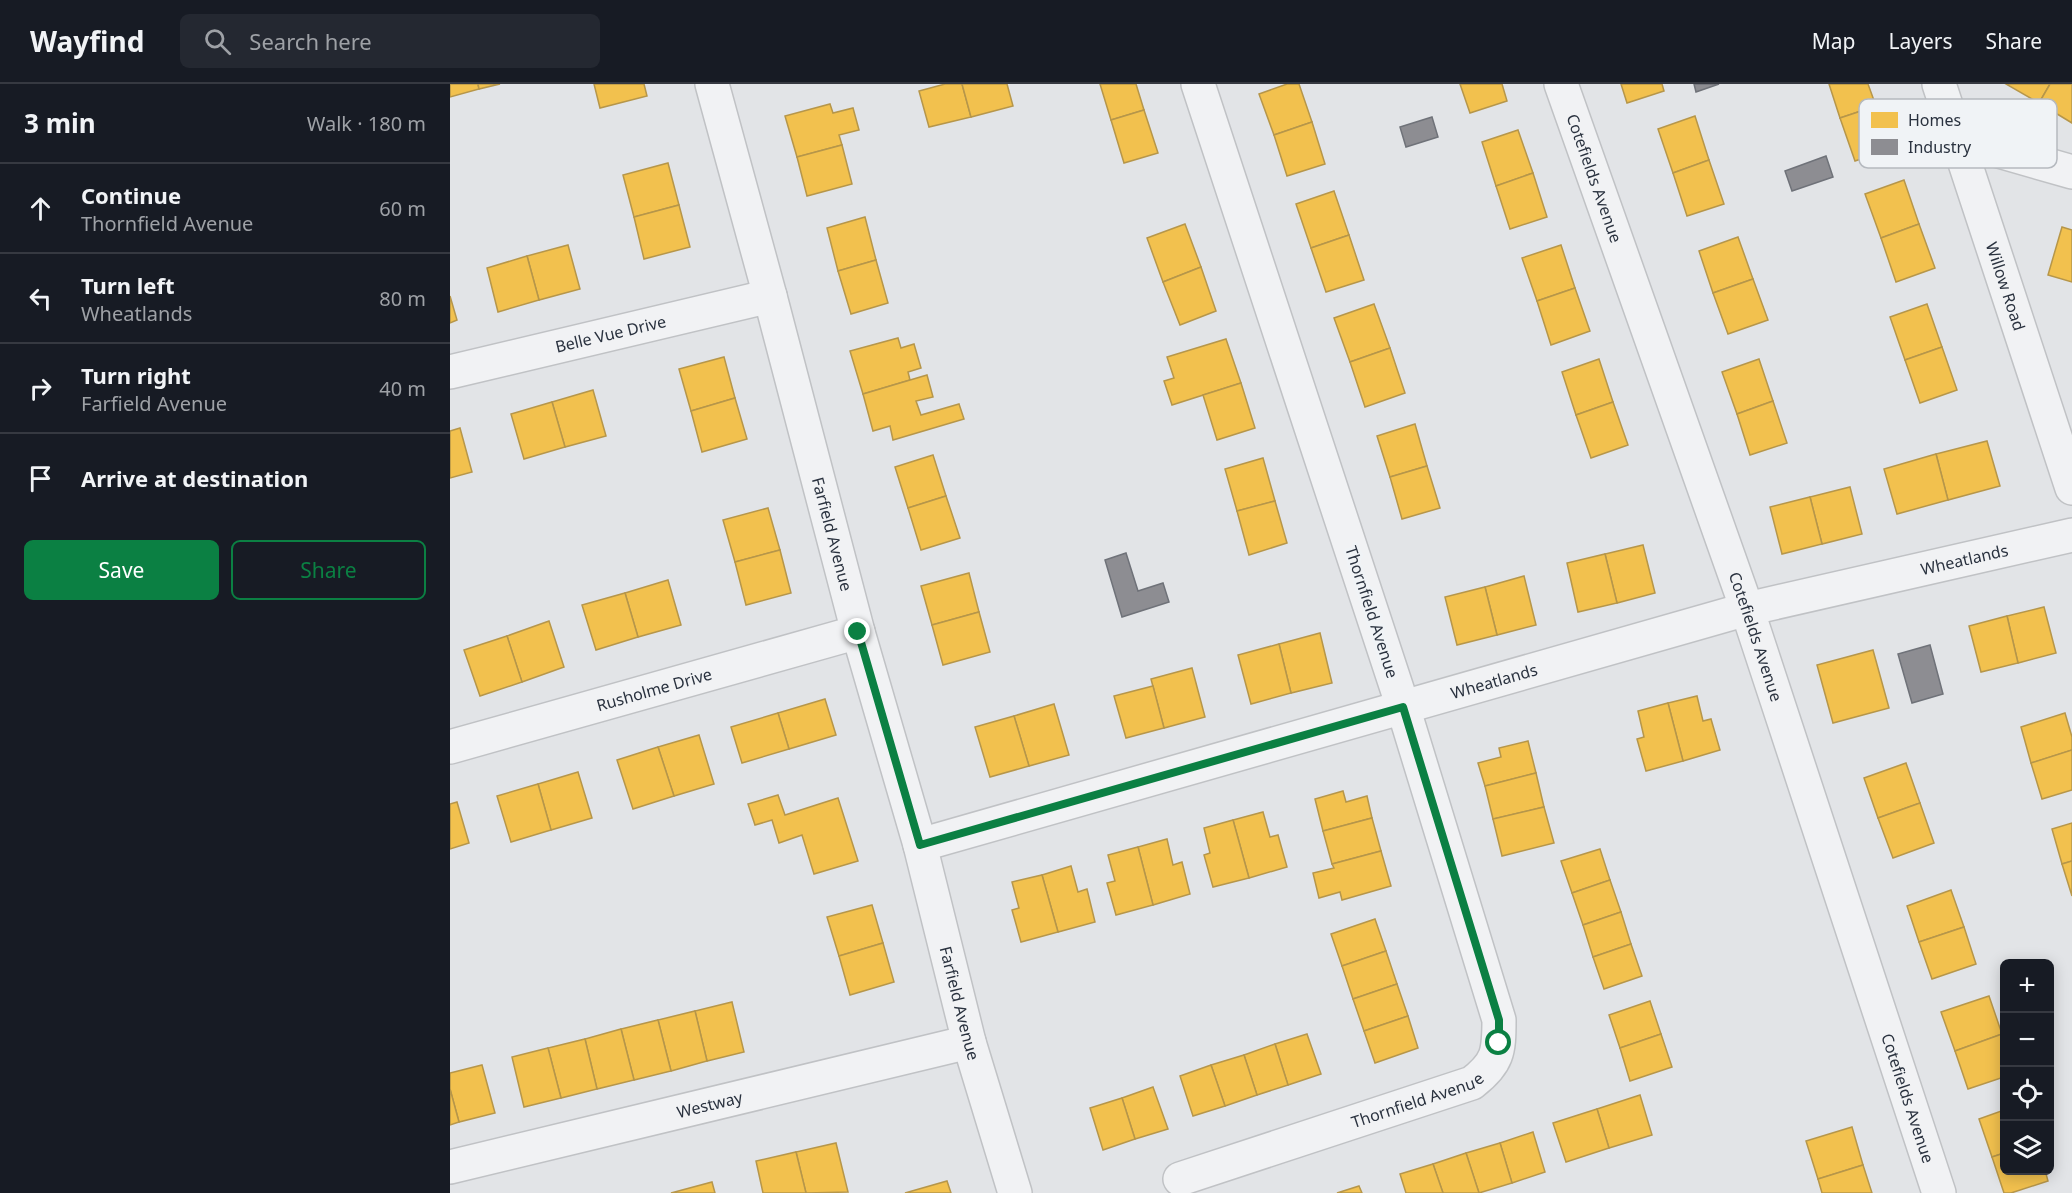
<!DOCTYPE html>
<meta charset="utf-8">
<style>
:root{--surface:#171b24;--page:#242831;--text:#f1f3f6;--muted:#9ea1a6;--line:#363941;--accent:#0b8043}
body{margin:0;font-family:"Noto Sans",sans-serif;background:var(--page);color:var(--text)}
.controls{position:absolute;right:18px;bottom:18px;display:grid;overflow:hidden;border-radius:9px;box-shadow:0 3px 15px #0003}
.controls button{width:54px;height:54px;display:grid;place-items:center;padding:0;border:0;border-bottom:2px solid var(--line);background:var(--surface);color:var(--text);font:30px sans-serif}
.stop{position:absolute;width:18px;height:18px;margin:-14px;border:4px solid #0b8043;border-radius:50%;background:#fff}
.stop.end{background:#0b8043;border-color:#fff;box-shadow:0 2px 6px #0008}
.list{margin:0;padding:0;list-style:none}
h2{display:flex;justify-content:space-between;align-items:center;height:78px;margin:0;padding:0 24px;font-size:26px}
h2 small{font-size:20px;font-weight:400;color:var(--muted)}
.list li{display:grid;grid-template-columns:39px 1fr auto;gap:18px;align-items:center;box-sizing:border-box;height:90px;padding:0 24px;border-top:2px solid var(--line)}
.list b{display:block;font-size:22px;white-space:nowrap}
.list p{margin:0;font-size:20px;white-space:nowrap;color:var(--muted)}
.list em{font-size:20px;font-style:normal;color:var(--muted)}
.actions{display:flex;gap:12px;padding:18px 24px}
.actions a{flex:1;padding:14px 0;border:2px solid var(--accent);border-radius:9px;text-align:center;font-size:21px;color:var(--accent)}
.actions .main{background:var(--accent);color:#fff}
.icon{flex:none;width:33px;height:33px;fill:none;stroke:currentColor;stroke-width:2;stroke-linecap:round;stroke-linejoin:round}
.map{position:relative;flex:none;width:1622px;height:1109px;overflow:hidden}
header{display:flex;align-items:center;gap:36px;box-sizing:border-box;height:84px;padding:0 30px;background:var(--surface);border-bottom:2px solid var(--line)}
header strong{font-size:28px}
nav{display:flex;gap:33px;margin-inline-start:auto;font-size:21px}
.search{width:420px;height:54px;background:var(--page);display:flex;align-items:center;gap:15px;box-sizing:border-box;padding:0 21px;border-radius:9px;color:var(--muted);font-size:22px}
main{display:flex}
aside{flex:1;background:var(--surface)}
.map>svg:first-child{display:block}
</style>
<header>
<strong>Wayfind</strong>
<div class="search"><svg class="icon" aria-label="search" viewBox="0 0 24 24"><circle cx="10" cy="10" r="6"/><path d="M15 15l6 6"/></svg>Search here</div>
<nav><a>Map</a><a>Layers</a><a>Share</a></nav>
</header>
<main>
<aside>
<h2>3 min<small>Walk · 180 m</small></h2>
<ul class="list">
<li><svg class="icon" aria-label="ahead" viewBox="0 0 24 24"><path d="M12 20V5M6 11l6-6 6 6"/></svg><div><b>Continue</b><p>Thornfield Avenue</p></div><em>60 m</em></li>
<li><svg class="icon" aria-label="left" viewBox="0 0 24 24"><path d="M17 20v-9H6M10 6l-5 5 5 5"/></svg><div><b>Turn left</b><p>Wheatlands</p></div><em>80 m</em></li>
<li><svg class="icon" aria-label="right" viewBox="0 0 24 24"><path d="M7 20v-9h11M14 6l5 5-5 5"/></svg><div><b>Turn right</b><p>Farfield Avenue</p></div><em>40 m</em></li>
<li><svg class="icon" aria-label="arrive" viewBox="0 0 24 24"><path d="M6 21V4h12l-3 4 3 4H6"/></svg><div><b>Arrive at destination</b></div></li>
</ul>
<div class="actions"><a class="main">Save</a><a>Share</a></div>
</aside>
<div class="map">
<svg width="1622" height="1109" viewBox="0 0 1622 1109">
<rect width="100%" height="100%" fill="#e2e4e7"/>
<g fill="#f2c14e" stroke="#b6964a" stroke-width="1.5">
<path d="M 0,0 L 28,0 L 29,5 L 0,13 Z"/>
<path d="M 28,0 L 50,0 L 29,5 Z"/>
<path d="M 144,0 L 194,0 L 197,12 L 150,24 Z"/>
<path d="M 495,0 L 512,0 L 521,33 L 479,43 L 469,7 Z"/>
<path d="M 512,0 L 557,0 L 563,22 L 521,33 Z"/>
<path d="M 650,0 L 686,0 L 694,26 L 661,36 Z"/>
<path d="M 837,0 L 849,0 L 862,38 L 824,51 L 809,10 Z"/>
<path d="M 1010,0 L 1052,0 L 1057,17 L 1020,29 Z"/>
<path d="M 1171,0 L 1212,0 L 1214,7 L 1177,19 Z"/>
<path d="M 1379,0 L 1418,0 L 1426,22 L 1390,34 Z"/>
<path d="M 1556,0 L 1600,0 L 1589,19 Z"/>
<path d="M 1600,0 L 1622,0 L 1622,39 L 1589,19 Z"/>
<path d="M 380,20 L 383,29 L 403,24 L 409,46 L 389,51 L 392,61 L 347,73 L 335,32 Z"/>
<path d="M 1426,22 L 1440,65 L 1405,77 L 1390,34 Z"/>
<path d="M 694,26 L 708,69 L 674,79 L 661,36 Z"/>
<path d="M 1245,32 L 1259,76 L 1223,89 L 1208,45 Z"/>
<path d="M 862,38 L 875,80 L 837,92 L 824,51 Z"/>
<path d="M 1068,46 L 1083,89 L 1046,102 L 1032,58 Z"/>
<path d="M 392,61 L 402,100 L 357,112 L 347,73 Z"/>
<path d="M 1259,76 L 1274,120 L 1237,132 L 1223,89 Z"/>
<path d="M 218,79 L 229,121 L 184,133 L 173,91 Z"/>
<path d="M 1083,89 L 1097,133 L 1060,145 L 1046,102 Z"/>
<path d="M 1454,96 L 1469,140 L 1431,154 L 1415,110 Z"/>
<path d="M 884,107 L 899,151 L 861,164 L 846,120 Z"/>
<path d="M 229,121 L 240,163 L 194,175 L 184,133 Z"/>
<path d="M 415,133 L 426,176 L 388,187 L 377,144 Z"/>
<path d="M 735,140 L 751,183 L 713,198 L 697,154 Z"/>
<path d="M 1469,140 L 1485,184 L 1446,198 L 1431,154 Z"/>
<path d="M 1612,143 L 1622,146 L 1622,198 L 1598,191 Z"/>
<path d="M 899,151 L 914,196 L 876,208 L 861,164 Z"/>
<path d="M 1288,153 L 1303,195 L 1263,209 L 1249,167 Z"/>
<path d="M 118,161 L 130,205 L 89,216 L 77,172 Z"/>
<path d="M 1111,161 L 1125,204 L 1087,217 L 1072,174 Z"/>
<path d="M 77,172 L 89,216 L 48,228 L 37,184 Z"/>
<path d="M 426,176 L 438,219 L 401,230 L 388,187 Z"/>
<path d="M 751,183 L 766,227 L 730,241 L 713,198 Z"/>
<path d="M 1303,195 L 1318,236 L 1278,250 L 1263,209 Z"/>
<path d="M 1125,204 L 1140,247 L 1101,261 L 1087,217 Z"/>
<path d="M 0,212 L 7,236 L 0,239 Z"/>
<path d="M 924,220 L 940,264 L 900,278 L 884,234 Z"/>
<path d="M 1477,220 L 1492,263 L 1455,276 L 1440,233 Z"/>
<path d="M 448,254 L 451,264 L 464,260 L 471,284 L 458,288 L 460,296 L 413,310 L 400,267 Z"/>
<path d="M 776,255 L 791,299 L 722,321 L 714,297 L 724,294 L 717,273 Z"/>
<path d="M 1492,263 L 1507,306 L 1470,319 L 1455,276 Z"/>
<path d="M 940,264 L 955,309 L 915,323 L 900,278 Z"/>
<path d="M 274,273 L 285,314 L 241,327 L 229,285 Z"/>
<path d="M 1149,275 L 1163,318 L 1126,331 L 1112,288 Z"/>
<path d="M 1309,275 L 1323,317 L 1287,330 L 1272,288 Z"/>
<path d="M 477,291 L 483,313 L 466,317 L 471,331 L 509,320 L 514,335 L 443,356 L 440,342 L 423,347 L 413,310 Z"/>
<path d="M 791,299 L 805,344 L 767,356 L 753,311 Z"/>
<path d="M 143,306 L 156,352 L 115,363 L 102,318 Z"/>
<path d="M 285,314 L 297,355 L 252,368 L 241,327 Z"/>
<path d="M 1323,317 L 1337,359 L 1300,371 L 1287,330 Z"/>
<path d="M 102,318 L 115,363 L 74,375 L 61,330 Z"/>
<path d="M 1163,318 L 1178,361 L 1141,374 L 1126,331 Z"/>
<path d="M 965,340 L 977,382 L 940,393 L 927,352 Z"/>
<path d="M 10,344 L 22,388 L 0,394 L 0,347 Z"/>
<path d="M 1537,357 L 1550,402 L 1498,416 L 1486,370 Z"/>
<path d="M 1486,370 L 1498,416 L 1447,430 L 1434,385 Z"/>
<path d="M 483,371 L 496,412 L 458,424 L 445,383 Z"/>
<path d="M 813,374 L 825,417 L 787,427 L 775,385 Z"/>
<path d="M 977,382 L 990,424 L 952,435 L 940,393 Z"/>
<path d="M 1400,403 L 1412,450 L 1372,460 L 1360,413 Z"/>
<path d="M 496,412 L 510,454 L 471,466 L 458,424 Z"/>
<path d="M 1360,413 L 1372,460 L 1332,470 L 1320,423 Z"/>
<path d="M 825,417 L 837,459 L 799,471 L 787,427 Z"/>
<path d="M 318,424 L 330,466 L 285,478 L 273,436 Z"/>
<path d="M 1193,461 L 1205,509 L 1167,519 L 1155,470 Z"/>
<path d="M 330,466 L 341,509 L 296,521 L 285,478 Z"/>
<path d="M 1155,470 L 1167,519 L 1128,528 L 1117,479 Z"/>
<path d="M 519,489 L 529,528 L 482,541 L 471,502 Z"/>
<path d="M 1074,492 L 1086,541 L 1047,551 L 1035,503 Z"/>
<path d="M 218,496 L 231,541 L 188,553 L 175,509 Z"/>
<path d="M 1035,503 L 1047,551 L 1007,561 L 995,513 Z"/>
<path d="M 175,509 L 188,553 L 146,566 L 132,521 Z"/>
<path d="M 1594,523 L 1606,569 L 1568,579 L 1557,532 Z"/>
<path d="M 529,528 L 540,568 L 493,581 L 482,541 Z"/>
<path d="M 1557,532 L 1568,579 L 1531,588 L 1519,542 Z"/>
<path d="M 99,537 L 114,583 L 72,598 L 57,552 Z"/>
<path d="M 870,549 L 882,599 L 841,609 L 829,560 Z"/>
<path d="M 57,552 L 72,598 L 30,612 L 14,566 Z"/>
<path d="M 829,560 L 841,609 L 801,620 L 788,571 Z"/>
<path d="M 1423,566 L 1439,624 L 1383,639 L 1367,581 Z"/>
<path d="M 742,584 L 755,633 L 714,644 L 701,595 Z"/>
<path d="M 703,602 L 714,644 L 676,654 L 664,612 Z"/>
<path d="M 1247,612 L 1253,637 L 1261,635 L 1270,666 L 1233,677 L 1218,619 Z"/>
<path d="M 375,615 L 386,651 L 339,665 L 328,629 Z"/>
<path d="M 1218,619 L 1233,677 L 1196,687 L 1187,655 L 1194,653 L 1188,627 Z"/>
<path d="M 604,620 L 619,671 L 579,682 L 564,632 Z"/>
<path d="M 328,629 L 339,665 L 292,679 L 281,643 Z"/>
<path d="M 1615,629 L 1622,653 L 1622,666 L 1581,679 L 1571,643 Z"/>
<path d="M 564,632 L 579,682 L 540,693 L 525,643 Z"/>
<path d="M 249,651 L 264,700 L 224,712 L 208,663 Z"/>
<path d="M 1078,657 L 1086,689 L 1035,702 L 1028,679 L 1051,673 L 1049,664 Z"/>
<path d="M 208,663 L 224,712 L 183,725 L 167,676 Z"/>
<path d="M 1622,666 L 1622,706 L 1592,715 L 1581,679 Z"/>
<path d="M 1456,679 L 1470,719 L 1428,734 L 1414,694 Z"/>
<path d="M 128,688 L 142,734 L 101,746 L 88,700 Z"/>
<path d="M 1086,689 L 1094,723 L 1043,735 L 1035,702 Z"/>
<path d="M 88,700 L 101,746 L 61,758 L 47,712 Z"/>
<path d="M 893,707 L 896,718 L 917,712 L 922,734 L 873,747 L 865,715 Z"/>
<path d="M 328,711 L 335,731 L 388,714 L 408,777 L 364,790 L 352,751 L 329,759 L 322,736 L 305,741 L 298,720 Z"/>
<path d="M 7,718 L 19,759 L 0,765 L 0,720 Z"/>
<path d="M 1470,719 L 1484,759 L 1443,774 L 1428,734 Z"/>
<path d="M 1094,723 L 1104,759 L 1052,772 L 1043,735 Z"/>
<path d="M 813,728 L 820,753 L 828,751 L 837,783 L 799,794 L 783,736 Z"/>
<path d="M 922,734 L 931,767 L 882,780 L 873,747 Z"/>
<path d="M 783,736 L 799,794 L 763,803 L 754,771 L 760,769 L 754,744 Z"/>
<path d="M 1622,739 L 1622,777 L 1612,780 L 1602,745 Z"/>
<path d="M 717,755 L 723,781 L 732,778 L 740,810 L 703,821 L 688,763 Z"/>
<path d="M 688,763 L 703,821 L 666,831 L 657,799 L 665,797 L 658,771 Z"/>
<path d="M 1150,765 L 1160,796 L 1122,809 L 1111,777 Z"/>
<path d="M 931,767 L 941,802 L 892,816 L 890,808 L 869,814 L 863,789 L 884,784 L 882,780 Z"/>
<path d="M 1622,777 L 1622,812 L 1612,780 Z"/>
<path d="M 621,782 L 628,808 L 637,805 L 645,838 L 608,848 L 592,791 Z"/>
<path d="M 592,791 L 608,848 L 571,858 L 562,826 L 569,824 L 562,798 Z"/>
<path d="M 1160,796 L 1171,828 L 1133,841 L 1122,809 Z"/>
<path d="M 1501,806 L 1514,843 L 1469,858 L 1457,822 Z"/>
<path d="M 422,821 L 433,859 L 389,872 L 377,833 Z"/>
<path d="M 1171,828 L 1181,860 L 1143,873 L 1133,841 Z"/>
<path d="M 925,835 L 936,867 L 892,882 L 881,850 Z"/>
<path d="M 1514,843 L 1526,880 L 1482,895 L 1469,858 Z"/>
<path d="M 433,859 L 444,898 L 400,911 L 389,872 Z"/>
<path d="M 1181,860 L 1192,892 L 1154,905 L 1143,873 Z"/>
<path d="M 936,867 L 947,900 L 903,915 L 892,882 Z"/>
<path d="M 947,900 L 958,932 L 914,947 L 903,915 Z"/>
<path d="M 1539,912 L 1552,950 L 1505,967 L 1491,928 Z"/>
<path d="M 1200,917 L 1211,950 L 1170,964 L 1159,931 Z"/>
<path d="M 282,918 L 294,968 L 257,977 L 245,927 Z"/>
<path d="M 245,927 L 257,977 L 221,987 L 208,936 Z"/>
<path d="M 958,932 L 968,964 L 925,979 L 914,947 Z"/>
<path d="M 208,936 L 221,987 L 184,996 L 171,945 Z"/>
<path d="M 171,945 L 184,996 L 147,1005 L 135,955 Z"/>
<path d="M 857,950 L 871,990 L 838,1001 L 825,960 Z"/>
<path d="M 1211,950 L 1222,983 L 1180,997 L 1170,964 Z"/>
<path d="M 1552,950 L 1554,958 L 1554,993 L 1518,1005 L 1505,967 Z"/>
<path d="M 135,955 L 147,1005 L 111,1014 L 98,964 Z"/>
<path d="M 825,960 L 838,1001 L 807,1011 L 794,971 Z"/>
<path d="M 98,964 L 111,1014 L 74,1023 L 62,973 Z"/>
<path d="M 794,971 L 807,1011 L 775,1022 L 761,981 Z"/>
<path d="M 32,981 L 45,1029 L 9,1038 L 0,1005 L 0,989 Z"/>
<path d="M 761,981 L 775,1022 L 743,1032 L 730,992 Z"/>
<path d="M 703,1003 L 718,1045 L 685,1055 L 672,1014 Z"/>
<path d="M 0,1005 L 9,1038 L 0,1041 Z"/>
<path d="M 1190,1011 L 1202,1051 L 1159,1064 L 1147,1025 Z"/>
<path d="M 672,1014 L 685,1055 L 653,1066 L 640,1024 Z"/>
<path d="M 1147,1025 L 1159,1064 L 1116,1078 L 1103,1039 Z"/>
<path d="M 1554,1026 L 1554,1069 L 1542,1073 L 1529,1035 Z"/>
<path d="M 1402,1043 L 1413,1081 L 1368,1095 L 1356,1057 Z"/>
<path d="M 1083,1048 L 1095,1088 L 1062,1099 L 1050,1059 Z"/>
<path d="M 386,1059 L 398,1108 L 356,1109 L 346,1068 Z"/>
<path d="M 1050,1059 L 1062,1099 L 1029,1109 L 1016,1069 Z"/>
<path d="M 346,1068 L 356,1109 L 313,1109 L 306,1077 Z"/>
<path d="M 1016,1069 L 1029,1109 L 993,1109 L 983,1080 Z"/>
<path d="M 1554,1069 L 1554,1086 L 1595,1086 L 1598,1097 L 1561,1109 L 1554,1109 L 1542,1073 Z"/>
<path d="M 983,1080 L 993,1109 L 956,1109 L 950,1090 Z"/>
<path d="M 1413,1081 L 1422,1109 L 1372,1109 L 1368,1095 Z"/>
<path d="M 497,1097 L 501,1109 L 455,1109 Z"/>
<path d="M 262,1098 L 265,1109 L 221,1109 Z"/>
<path d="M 909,1102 L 912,1109 L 887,1109 Z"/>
</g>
<g fill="#8d8d92" stroke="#6f7279" stroke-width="1.5">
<path d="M 1244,0 L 1269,0 L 1246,8 Z"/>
<path d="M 982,33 L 988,53 L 956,63 L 950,43 Z"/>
<path d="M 1376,72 L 1383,93 L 1342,107 L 1335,87 Z"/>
<path d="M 676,469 L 688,507 L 713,499 L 719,518 L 672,533 L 655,476 Z"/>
<path d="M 1480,561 L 1493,610 L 1462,619 L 1448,570 Z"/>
</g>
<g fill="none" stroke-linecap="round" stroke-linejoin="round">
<defs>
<g id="minor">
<path id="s1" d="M 262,0 L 320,212 L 408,548 L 470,761 L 519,958 L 565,1109"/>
<path id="s2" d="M 1111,0 L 1297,525 L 1489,1109"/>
<path id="s3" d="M 1489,0 L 1622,404"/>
<path d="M 1507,55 L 1622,88"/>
<path id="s4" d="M 0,288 L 320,212"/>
<path id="s5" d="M 0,663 L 408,548"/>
<path id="s6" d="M 470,761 L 1297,525 L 1622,451"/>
<path id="s7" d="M 0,1083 L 519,958"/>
<path id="s8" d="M 730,1095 L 1022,999 C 1048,979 1049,968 1049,936 L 953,623 L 748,0"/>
</g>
</defs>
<use href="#minor" stroke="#c0c2c5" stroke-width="36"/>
<use href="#minor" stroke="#f1f2f4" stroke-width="33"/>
</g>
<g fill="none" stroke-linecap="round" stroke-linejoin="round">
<path stroke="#0b8043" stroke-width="8" d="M 408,548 L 470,761 L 953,623 L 1049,936 L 1049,959"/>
</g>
<g text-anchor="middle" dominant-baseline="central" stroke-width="6" stroke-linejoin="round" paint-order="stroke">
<g font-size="16" fill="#2a323f" stroke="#f0f3f6">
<text stroke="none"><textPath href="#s2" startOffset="100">Cotefields Avenue</textPath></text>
<text stroke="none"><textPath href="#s3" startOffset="213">Willow Road</textPath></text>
<text stroke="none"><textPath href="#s4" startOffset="165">Belle Vue Drive</textPath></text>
<text stroke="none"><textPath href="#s1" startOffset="466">Farfield Avenue</textPath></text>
<text stroke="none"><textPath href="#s6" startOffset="1083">Wheatlands</textPath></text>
<text transform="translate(922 528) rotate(72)">Thornfield Avenue</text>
<text stroke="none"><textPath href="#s2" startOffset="586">Cotefields Avenue</textPath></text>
<text stroke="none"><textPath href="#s6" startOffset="597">Wheatlands</textPath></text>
<text stroke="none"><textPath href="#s5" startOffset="212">Rusholme Drive</textPath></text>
<text stroke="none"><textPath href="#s1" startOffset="952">Farfield Avenue</textPath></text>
<text stroke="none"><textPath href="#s8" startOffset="250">Thornfield Avenue</textPath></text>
<text stroke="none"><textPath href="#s2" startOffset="1072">Cotefields Avenue</textPath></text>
<text stroke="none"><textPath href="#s7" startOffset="267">Westway</textPath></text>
</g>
</g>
<rect x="1409" y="15" width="198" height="69" rx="9" fill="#f0f3f6" stroke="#b5b9bf" stroke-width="1.5"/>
<rect x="1421" y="28" width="27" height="16" fill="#f2c14e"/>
<rect x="1421" y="55" width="27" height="16" fill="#8d8d92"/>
<g font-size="16" fill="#2a323f">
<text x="1458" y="42">Homes</text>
<text x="1458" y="69">Industry</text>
</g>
</svg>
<div class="controls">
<button>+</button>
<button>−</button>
<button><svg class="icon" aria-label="locate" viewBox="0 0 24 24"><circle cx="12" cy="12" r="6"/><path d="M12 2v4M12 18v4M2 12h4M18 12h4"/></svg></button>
<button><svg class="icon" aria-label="layers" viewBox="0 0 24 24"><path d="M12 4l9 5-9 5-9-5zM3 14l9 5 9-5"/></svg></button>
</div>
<div class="stop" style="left:1049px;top:959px"></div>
<div class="stop end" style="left:408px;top:548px"></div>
</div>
</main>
